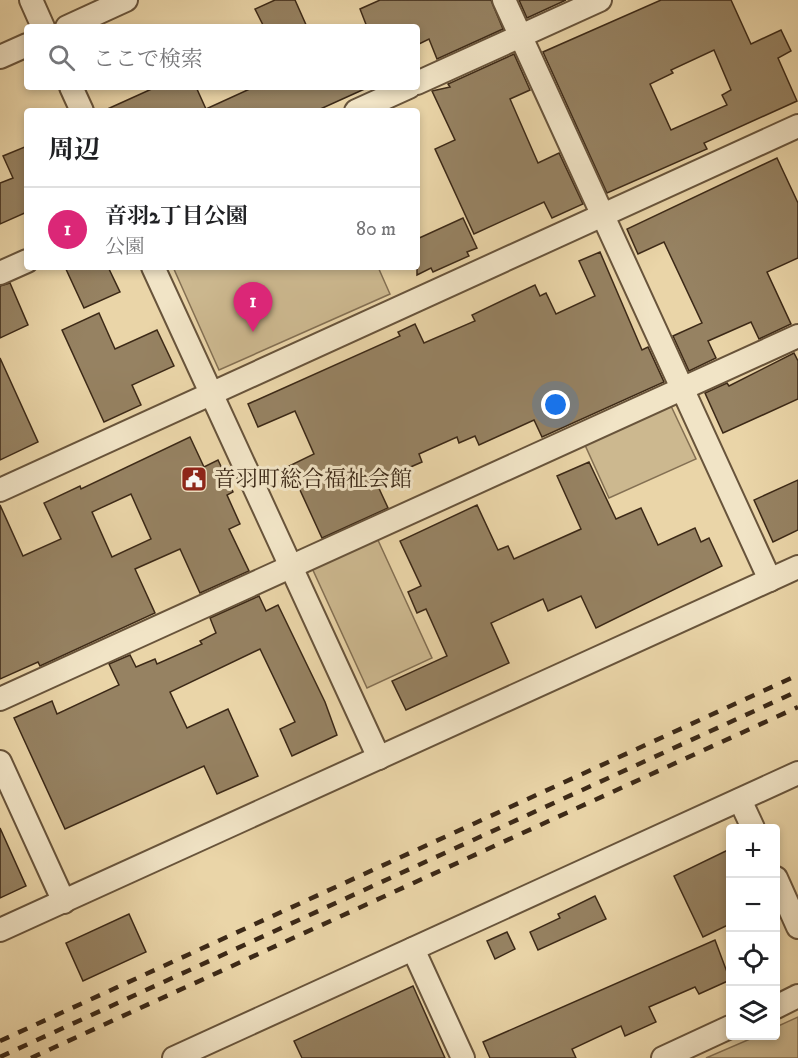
<!DOCTYPE html>
<html lang="ja">
<meta charset="utf-8">
<style>
:root{--surface:#fff;--page:#f2f2f2;--text:#202124;--muted:#757577;--line:#e0e0e0;--accent:#db2777}
body{margin:0;font-family:"IM FELL DW Pica","Noto Serif JP",serif;background:var(--page);color:var(--text)}
.controls{position:absolute;right:18px;bottom:18px;display:grid;overflow:hidden;border-radius:6px;box-shadow:0 3px 9px #0003}
.controls button{width:54px;height:54px;display:grid;place-items:center;padding:0;border:0;border-bottom:2px solid var(--line);background:var(--surface);color:var(--text);font:30px sans-serif}
.you{position:absolute;left:556px;top:405px;width:21px;height:21px;margin:-15px;border:4px solid #fff;border-radius:50%;background:#1a73e8;box-shadow:0 0 0 9px #1a73e833}
.badge{display:grid;place-items:center;width:39px;height:39px;border-radius:50%;background:var(--accent);color:#fff;font-size:20px;font-weight:700}
.pin{position:absolute;translate:-50% -50px;filter:drop-shadow(0 2px 3px #0008)}
.pin::after{content:'';position:absolute;top:32px;width:21px;height:18px;background:inherit;clip-path:polygon(0 0,100% 0,50% 100%)}
.list{margin:0;padding:0;list-style:none}
h2{display:flex;justify-content:space-between;align-items:center;height:78px;margin:0;padding:0 24px;font-size:26px}
h2 small{font-size:20px;font-weight:400;color:var(--muted)}
.list li{display:grid;grid-template-columns:39px 1fr auto;gap:18px;align-items:center;box-sizing:border-box;height:84px;padding:0 24px;border-top:2px solid var(--line)}
.list b{display:block;font-size:22px;white-space:nowrap}
.list p{margin:0;font-size:20px;white-space:nowrap;color:var(--muted)}
.list em{font-size:20px;font-style:normal;color:var(--muted)}
.icon{flex:none;width:33px;height:33px;fill:none;stroke:currentColor;stroke-width:2;stroke-linecap:round;stroke-linejoin:round}
.map{position:relative;flex:none;width:798px;height:1058px;overflow:hidden}
.search{position:absolute;background:var(--surface);box-shadow:0 3px 9px #0003;left:24px;top:24px;width:396px;height:66px;display:flex;align-items:center;gap:15px;box-sizing:border-box;padding:0 21px;border-radius:6px;color:var(--muted);font-size:22px}
.panel{position:absolute;background:var(--surface);box-shadow:0 3px 9px #0003;left:24px;top:108px;width:396px;height:162px;border-radius:6px}
.map>svg:first-child{display:block}
</style>
<div class="map">
<svg width="798" height="1058" viewBox="0 0 798 1058">
<rect width="100%" height="100%" fill="#ead5a8"/>
<filter id="stains"><feTurbulence type="fractalNoise" baseFrequency=".00333" numOctaves="4"/><feColorMatrix values="0 0 0 0 .2 0 0 0 0 .09 0 0 0 0 .02 0 0 0 .5 -.17"/></filter>
<radialGradient id="worn" r=".72"><stop offset=".6" stop-color="#630" stop-opacity="0"/><stop offset="1" stop-color="#630" stop-opacity=".3"/></radialGradient>
<g fill="#ccb88f" stroke="#847053" stroke-width="1.5">
<path d="M 173,267 L 378,267 L 390,294 L 219,370 Z"/>
<path d="M 671,406 L 696,459 L 609,498 L 585,445 Z"/>
<path d="M 377,538 L 432,658 L 367,688 L 312,568 Z"/>
<path d="M 798,1017 L 798,1058 L 706,1058 L 757,1036 L 776,1036 L 776,1027 Z"/>
</g>
<g fill="#968262" stroke="#3c2917" stroke-width="1.5" fill-rule="evenodd">
<path d="M 275,0 L 295,0 L 307,27 L 264,27 L 255,9 Z"/>
<path d="M 380,0 L 491,0 L 503,29 L 437,59 L 429,39 L 417,45 L 417,27 L 367,27 L 360,9 Z"/>
<path d="M 519,0 L 566,0 L 527,18 Z"/>
<path d="M 661,0 L 731,0 L 751,44 L 781,30 L 791,51 L 778,58 L 797,101 L 704,143 L 707,149 L 607,193 L 543,52 ZM 714,50 L 731,90 L 722,95 L 727,105 L 671,130 L 650,84 L 673,73 L 671,70 Z"/>
<path d="M 514,54 L 530,90 L 510,99 L 538,163 L 559,153 L 583,204 L 552,218 L 544,202 L 474,234 L 435,149 L 455,140 L 432,91 L 450,87 L 448,84 Z"/>
<path d="M 156,87 L 196,87 L 206,109 L 254,87 L 369,87 L 316,111 L 103,111 Z"/>
<path d="M 27,146 L 27,212 L 0,224 L 0,183 L 13,178 L 3,156 Z"/>
<path d="M 777,158 L 798,203 L 798,258 L 767,272 L 791,324 L 759,339 L 751,322 L 708,341 L 716,358 L 689,371 L 673,336 L 702,323 L 664,242 L 638,254 L 627,229 Z"/>
<path d="M 463,218 L 477,248 L 467,252 L 469,256 L 433,272 L 431,268 L 417,275 L 417,239 Z"/>
<path d="M 600,252 L 642,350 L 648,347 L 664,382 L 542,437 L 534,420 L 479,445 L 475,436 L 459,443 L 457,437 L 419,454 L 422,462 L 376,482 L 388,508 L 322,538 L 289,466 L 314,454 L 295,411 L 258,427 L 248,404 L 400,336 L 398,332 L 415,324 L 424,343 L 475,321 L 472,315 L 535,285 L 540,296 L 546,293 L 556,314 L 595,296 L 579,261 Z"/>
<path d="M 65,267 L 108,267 L 120,292 L 84,308 Z"/>
<path d="M 10,283 L 28,325 L 0,338 L 0,286 Z"/>
<path d="M 99,313 L 115,349 L 157,330 L 174,366 L 132,385 L 141,405 L 104,422 L 62,330 Z"/>
<path d="M 794,353 L 798,361 L 798,399 L 723,433 L 705,393 L 727,383 L 729,386 Z"/>
<path d="M 0,358 L 38,442 L 0,460 Z"/>
<path d="M 190,437 L 204,467 L 218,460 L 233,492 L 227,495 L 240,524 L 229,529 L 249,571 L 200,593 L 180,549 L 135,569 L 155,613 L 40,666 L 38,662 L 0,679 L 0,505 L 23,556 L 61,539 L 44,503 L 80,486 L 81,489 ZM 131,494 L 151,539 L 112,557 L 92,512 Z"/>
<path d="M 589,462 L 616,519 L 641,508 L 658,545 L 695,528 L 701,542 L 709,538 L 722,566 L 596,628 L 581,596 L 548,611 L 543,599 L 491,623 L 509,663 L 406,710 L 392,681 L 447,656 L 426,609 L 417,613 L 408,592 L 421,586 L 400,541 L 477,505 L 498,550 L 508,546 L 514,559 L 581,529 L 557,476 Z"/>
<path d="M 798,480 L 798,530 L 773,542 L 754,500 Z"/>
<path d="M 259,596 L 266,611 L 278,605 L 325,702 L 337,735 L 292,756 L 280,729 L 295,722 L 260,649 L 170,692 L 187,728 L 228,709 L 258,776 L 217,794 L 204,766 L 65,829 L 14,718 L 52,701 L 57,714 L 119,685 L 109,664 L 130,655 L 136,667 L 155,659 L 157,664 L 202,644 L 200,641 L 216,633 L 210,618 Z"/>
<path d="M 0,828 L 26,886 L 0,898 Z"/>
<path d="M 730,849 L 730,924 L 703,937 L 674,876 Z"/>
<path d="M 595,896 L 606,919 L 538,950 L 530,932 L 560,918 L 558,914 Z"/>
<path d="M 129,914 L 146,952 L 83,981 L 66,943 Z"/>
<path d="M 507,932 L 515,949 L 495,959 L 487,941 Z"/>
<path d="M 715,940 L 730,980 L 699,994 L 695,987 L 649,1007 L 656,1022 L 625,1036 L 621,1026 L 572,1049 L 576,1058 L 490,1058 L 483,1042 Z"/>
<path d="M 413,986 L 445,1058 L 302,1058 L 294,1041 Z"/>
</g>
<g fill="none" stroke-linecap="round" stroke-linejoin="round">
<defs>
<g id="minor">
<path d="M 31,0 L 43,27"/>
<path d="M 504,0 L 770,580"/>
<path d="M 67,27 L 126,0"/>
<path d="M 0,57 L 27,45"/>
<path d="M 417,83 L 600,0"/>
<path d="M 71,87 L 82,111"/>
<path d="M 356,111 L 409,87"/>
<path d="M 153,267 L 379,758"/>
<path d="M 0,273 L 27,261"/>
<path d="M 0,490 L 798,126"/>
<path d="M 0,699 L 798,336"/>
<path d="M 0,762 L 64,902"/>
<path d="M 740,800 L 753,828"/>
<path d="M 776,878 L 798,927"/>
<path d="M 0,930 L 798,567"/>
<path d="M 413,949 L 463,1058"/>
<path d="M 776,1007 L 798,996"/>
<path d="M 174,1058 L 798,773"/>
<path d="M 663,1058 L 730,1027"/>
</g>
</defs>
<use href="#minor" stroke="#68543b" stroke-width="26"/>
<use href="#minor" stroke="#f1e4c6" stroke-width="22"/>
<g stroke="#3c2917" stroke-width="4.5" stroke-dasharray="10 10" stroke-linecap="butt">
<path d="M 0,1041 L 798,675"/>
<path d="M 0,1057 L 798,691"/>
<path d="M 31,1058 L 798,707"/>
</g>
</g>
<defs>
<symbol id="civic-square" viewBox="-11 -11 22 22"><rect x="-9" y="-9" width="18" height="18" rx="4" fill="#8f2418" stroke="#f1e4c6"/><path d="M-.6-6.5H3V-4.5H.6V-3L4-1V1h2V6H-6V1h2V-1L-.6-3ZM-1.2 2.5V6h2.4V2.5Z" fill="#fff"/></symbol>
</defs>
<g fill-rule="evenodd">
<use href="#civic-square" x="179" y="464" width="30" height="30"/>
</g>
<g text-anchor="middle" dominant-baseline="central" stroke-width="6" stroke-linejoin="round" paint-order="stroke">
<g font-size="22" fill="#3c2917" stroke="#f1e4c6" text-anchor="start">
<text x="214" y="479">音羽町総合福祉会館</text>
</g>
</g>
<rect width="100%" height="100%" filter="url(#stains)"/>
<rect width="100%" height="100%" fill="url(#worn)"/>
</svg>
<div class="controls">
<button>+</button>
<button>−</button>
<button><svg class="icon" aria-label="locate" viewBox="0 0 24 24"><circle cx="12" cy="12" r="6"/><path d="M12 2v4M12 18v4M2 12h4M18 12h4"/></svg></button>
<button><svg class="icon" aria-label="layers" viewBox="0 0 24 24"><path d="M12 4l9 5-9 5-9-5zM3 14l9 5 9-5"/></svg></button>
</div>
<div class="you"></div>
<div class="pin badge" style="left:253px;top:332px">1</div>
<div class="search"><svg class="icon" aria-label="search" viewBox="0 0 24 24"><circle cx="10" cy="10" r="6"/><path d="M15 15l6 6"/></svg>ここで検索</div>
<section class="panel">
<h2>周辺<small></small></h2>
<ul class="list">
<li><span class="badge">1</span><div><b>音羽2丁目公園</b><p>公園</p></div><em>80 m</em></li>
</ul>
</section>
</div>
